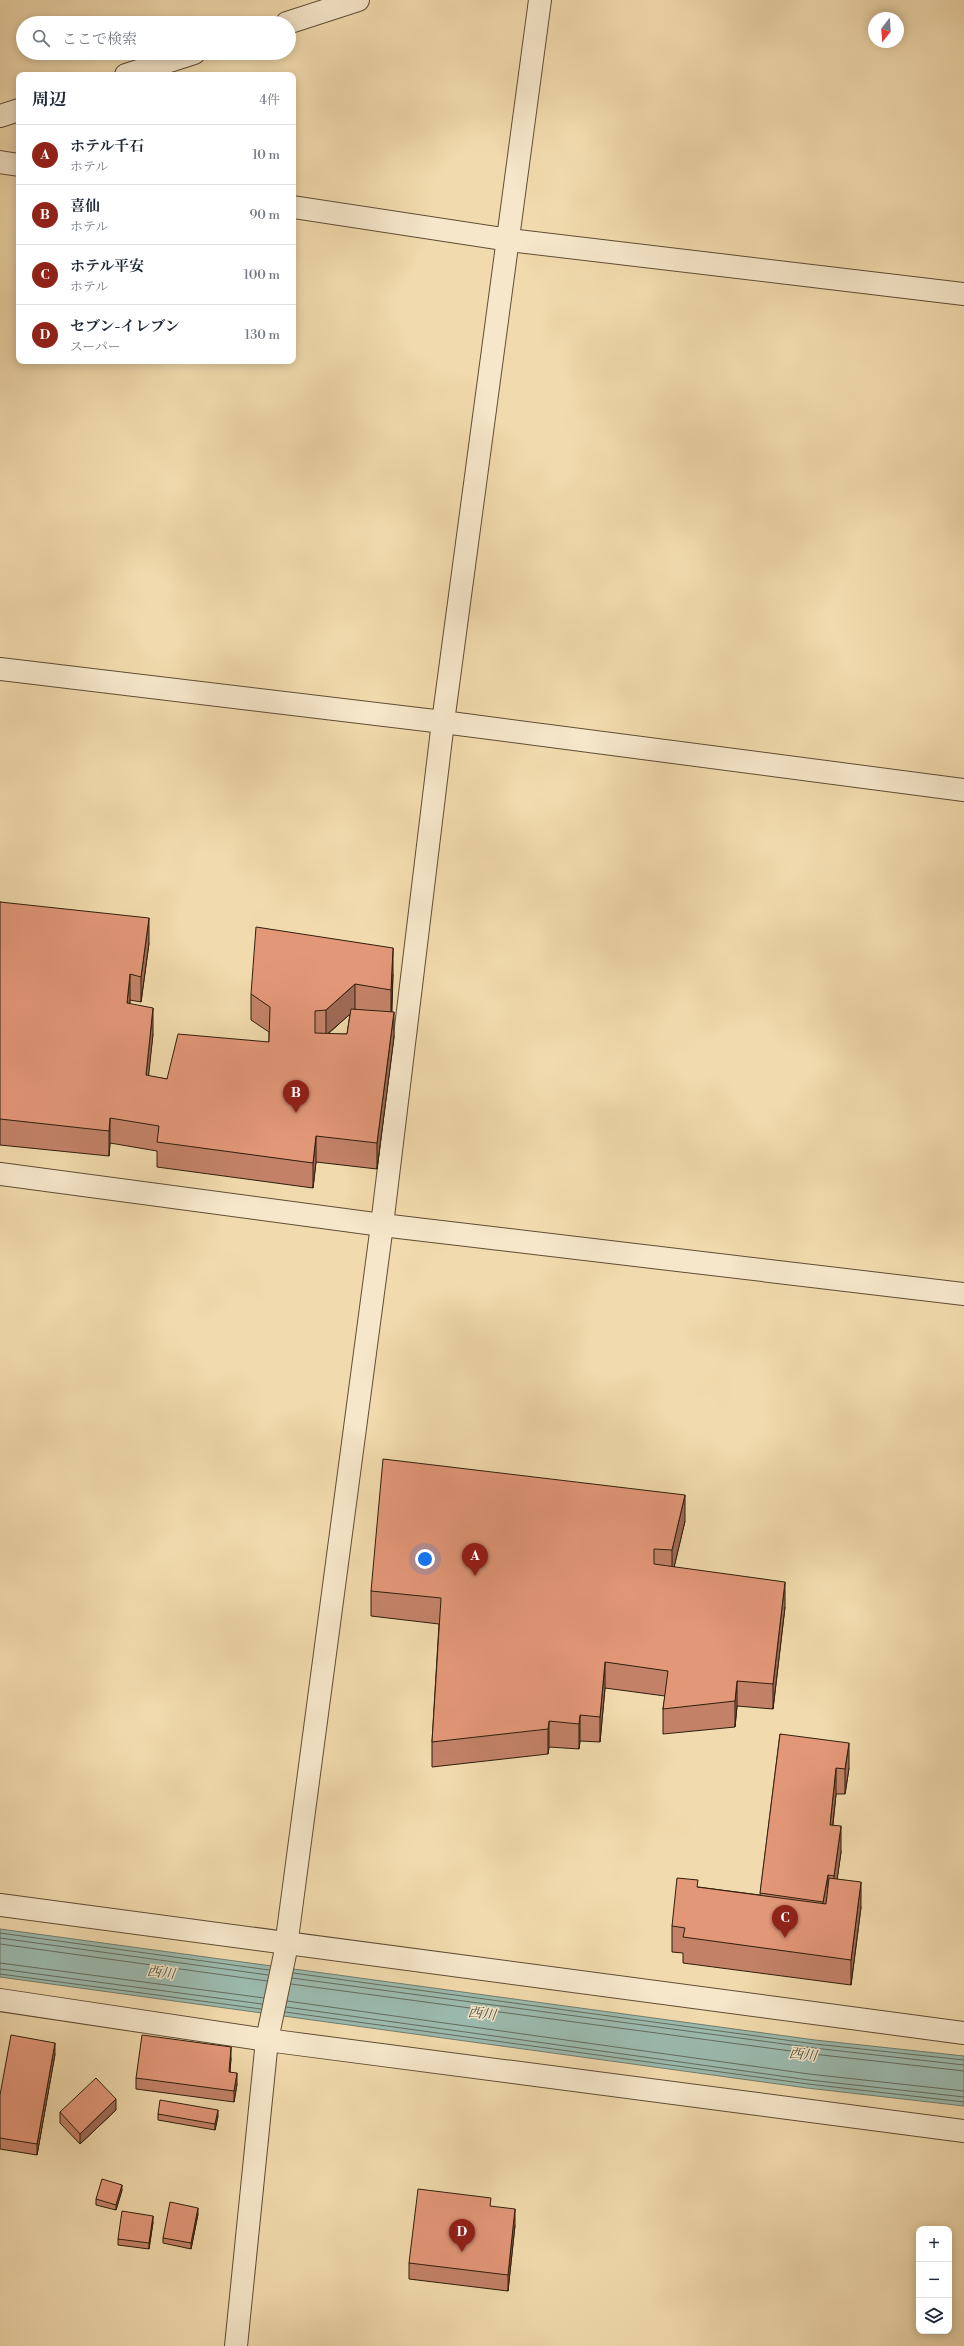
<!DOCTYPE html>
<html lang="ja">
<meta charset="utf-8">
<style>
:root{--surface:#fff;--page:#f2f2f3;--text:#1f2937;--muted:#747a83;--line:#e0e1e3;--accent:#8f2418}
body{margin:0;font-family:"Libre Bodoni","Noto Serif JP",serif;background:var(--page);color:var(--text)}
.controls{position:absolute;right:12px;bottom:12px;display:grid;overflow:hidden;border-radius:8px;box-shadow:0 2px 10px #0003}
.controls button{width:36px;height:36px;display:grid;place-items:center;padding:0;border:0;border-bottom:1px solid var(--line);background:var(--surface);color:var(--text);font:20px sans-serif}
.compass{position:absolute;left:868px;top:12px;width:36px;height:36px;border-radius:50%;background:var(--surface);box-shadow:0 2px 10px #0003;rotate:197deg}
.you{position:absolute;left:425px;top:1559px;width:14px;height:14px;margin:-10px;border:3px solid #fff;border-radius:50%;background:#1a73e8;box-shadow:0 0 0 6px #1a73e833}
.badge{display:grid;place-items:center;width:26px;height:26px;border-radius:50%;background:var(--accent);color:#fff;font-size:13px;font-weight:700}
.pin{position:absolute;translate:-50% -33px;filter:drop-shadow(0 1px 2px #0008)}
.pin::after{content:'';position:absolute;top:21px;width:14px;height:12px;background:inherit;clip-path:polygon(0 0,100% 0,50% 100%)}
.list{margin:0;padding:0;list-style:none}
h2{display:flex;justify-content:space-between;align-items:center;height:52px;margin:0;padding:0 16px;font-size:17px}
h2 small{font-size:13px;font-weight:400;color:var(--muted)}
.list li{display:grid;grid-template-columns:26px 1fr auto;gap:12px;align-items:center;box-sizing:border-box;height:60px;padding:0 16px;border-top:1px solid var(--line)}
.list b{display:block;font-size:15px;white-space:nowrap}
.list p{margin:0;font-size:13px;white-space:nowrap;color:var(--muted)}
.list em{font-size:13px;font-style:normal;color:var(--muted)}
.icon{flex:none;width:22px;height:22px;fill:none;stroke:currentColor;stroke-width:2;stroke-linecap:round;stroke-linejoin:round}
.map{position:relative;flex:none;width:964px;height:2346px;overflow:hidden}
.search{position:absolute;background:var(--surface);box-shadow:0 2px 10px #0003;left:16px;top:16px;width:280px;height:44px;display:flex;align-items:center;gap:10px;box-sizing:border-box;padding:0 14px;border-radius:22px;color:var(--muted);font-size:15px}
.panel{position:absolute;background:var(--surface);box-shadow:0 2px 10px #0003;left:16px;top:72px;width:280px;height:292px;border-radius:8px}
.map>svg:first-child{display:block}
</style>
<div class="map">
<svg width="964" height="2346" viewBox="0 0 964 2346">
<rect width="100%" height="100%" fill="#f1daad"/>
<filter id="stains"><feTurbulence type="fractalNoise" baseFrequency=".005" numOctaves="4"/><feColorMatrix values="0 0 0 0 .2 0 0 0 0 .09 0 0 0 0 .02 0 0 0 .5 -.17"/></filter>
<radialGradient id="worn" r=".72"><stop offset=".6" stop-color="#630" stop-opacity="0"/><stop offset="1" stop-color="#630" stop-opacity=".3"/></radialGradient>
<path fill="#9bbaae" stroke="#707c6d" d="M 0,1929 L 815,2040 L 964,2056 L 964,2106 L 807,2088 L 0,1977 Z"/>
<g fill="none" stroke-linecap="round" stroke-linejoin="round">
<g stroke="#656c5c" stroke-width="1">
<path d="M 0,1933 L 269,1970"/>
<path d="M 0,1938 L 268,1975"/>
<path d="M 0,1944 L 267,1981"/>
<path d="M 0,1963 L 264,1998"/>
<path d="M 0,1969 L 262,2004"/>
<path d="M 293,1973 L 815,2044 L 964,2060"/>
<path d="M 0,1974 L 261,2009"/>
<path d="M 292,1978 L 814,2048 L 964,2065"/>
<path d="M 291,1984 L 813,2054 L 964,2071"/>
<path d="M 287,2001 L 809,2074 L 964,2091"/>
<path d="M 286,2007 L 809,2080 L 964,2097"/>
<path d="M 285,2012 L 808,2084 L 964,2102"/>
</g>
<defs>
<g id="minor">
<path d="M 287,23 L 358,0"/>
<path d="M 126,75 L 194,53"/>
<path d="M 0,116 L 19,110"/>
<path d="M 0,162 L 19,165"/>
<path d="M 293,207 L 509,240 L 964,294"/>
<path d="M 0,669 L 443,722 L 964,790"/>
<path d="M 0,1174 L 382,1225 L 964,1294"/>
<path d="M 0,1905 L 964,2033"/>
<path d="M 0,2000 L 267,2040 L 964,2131"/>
<path d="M 236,2346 L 267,2040 L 285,1954 L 382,1225 L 443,722 L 540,0"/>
</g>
</defs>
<use href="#minor" stroke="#604d34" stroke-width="24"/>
<use href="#minor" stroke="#f6e7ca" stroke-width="22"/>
</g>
<g fill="#c38268" stroke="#2f1e0b" fill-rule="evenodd">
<path d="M 0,902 L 149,943 L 141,1002 L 130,1000 L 130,1004 L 153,1034 L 148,1076 L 167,1079 L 269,1042 L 269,1032 L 251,1020 L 251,994 L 393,974 L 392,1011 L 394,1037 L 377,1169 L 316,1162 L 313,1188 L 157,1167 L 157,1151 L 110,1143 L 109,1156 L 0,1145 ZM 350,1014 L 347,1034 L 328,1034 Z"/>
<path d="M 685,1521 L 674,1567 L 785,1607 L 773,1709 L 737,1706 L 735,1727 L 663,1734 L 663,1709 L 665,1696 L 605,1688 L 600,1742 L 580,1741 L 579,1749 L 549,1747 L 548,1754 L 432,1767 L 432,1742 L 439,1624 L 371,1616 L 371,1591 Z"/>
<path d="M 780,1734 L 849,1768 L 845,1794 L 836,1794 L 833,1825 L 841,1852 L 837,1879 L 861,1907 L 851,1985 L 683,1963 L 683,1953 L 672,1952 L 672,1926 L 698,1887 L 760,1895 Z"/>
<path d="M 55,2054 L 37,2155 L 0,2149 L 0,2095 Z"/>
<path d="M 231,2058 L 230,2072 L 237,2084 L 234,2102 L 136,2089 L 136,2078 Z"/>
<path d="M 116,2110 L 80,2144 L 60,2123 L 60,2112 Z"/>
<path d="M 158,2114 L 218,2116 L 215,2130 L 158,2120 Z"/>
<path d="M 122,2190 L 116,2210 L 96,2205 L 96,2199 Z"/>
<path d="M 491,2207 L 515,2225 L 508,2291 L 409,2279 L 409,2263 Z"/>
<path d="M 198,2214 L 191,2249 L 163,2243 L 163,2238 Z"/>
<path d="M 153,2222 L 149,2249 L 118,2245 L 118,2239 Z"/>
</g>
<g fill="#9f6a55" stroke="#2f1e0b">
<path d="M 149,918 L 149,943 L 141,1002 L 141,977 Z"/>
<path d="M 393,948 L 393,974 L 391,1015 L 391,990 Z"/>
<path d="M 130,974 L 130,1000 L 127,1029 L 127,1003 Z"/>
<path d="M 355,984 L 355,1010 L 326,1035 L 326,1010 Z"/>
<path d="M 153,1008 L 153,1034 L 146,1100 L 146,1075 Z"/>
<path d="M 394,1012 L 394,1037 L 377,1169 L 377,1143 Z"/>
<path d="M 110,1118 L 110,1143 L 109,1156 L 109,1131 Z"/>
<path d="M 316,1136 L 316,1162 L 313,1188 L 313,1163 Z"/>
<path d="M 685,1495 L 685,1521 L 672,1576 L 672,1550 Z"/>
<path d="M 785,1582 L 785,1607 L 773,1709 L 773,1684 Z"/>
<path d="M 605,1662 L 605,1688 L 600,1742 L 600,1717 Z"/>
<path d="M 737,1681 L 737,1706 L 735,1727 L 735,1701 Z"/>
<path d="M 580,1715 L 580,1741 L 579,1749 L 579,1724 Z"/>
<path d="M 549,1721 L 549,1747 L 548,1754 L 548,1729 Z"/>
<path d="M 849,1743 L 849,1768 L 845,1794 L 845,1769 Z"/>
<path d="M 836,1768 L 836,1794 L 830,1850 L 830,1825 Z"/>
<path d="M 841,1826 L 841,1852 L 834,1902 L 834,1876 Z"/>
<path d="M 828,1875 L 828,1901 L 823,1927 L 823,1902 Z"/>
<path d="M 861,1882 L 861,1907 L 851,1985 L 851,1960 Z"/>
<path d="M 55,2043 L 55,2054 L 37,2155 L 37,2144 Z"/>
<path d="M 231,2047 L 231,2058 L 229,2083 L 229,2072 Z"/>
<path d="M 237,2073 L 237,2084 L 234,2102 L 234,2091 Z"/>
<path d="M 116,2099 L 116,2110 L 80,2144 L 80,2134 Z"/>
<path d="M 218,2110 L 218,2116 L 215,2130 L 215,2124 Z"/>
<path d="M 122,2185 L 122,2190 L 116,2210 L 116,2205 Z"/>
<path d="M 198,2208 L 198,2214 L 191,2249 L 191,2243 Z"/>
<path d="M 515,2209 L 515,2225 L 508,2291 L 508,2275 Z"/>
<path d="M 153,2216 L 153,2222 L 149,2249 L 149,2243 Z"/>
</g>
<g fill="#e39779" stroke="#2f1e0b">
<path d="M 0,902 L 149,918 L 141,977 L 130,974 L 127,1003 L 153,1008 L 146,1075 L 167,1079 L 178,1034 L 269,1042 L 270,1007 L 251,994 L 256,927 L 393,948 L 391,990 L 355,984 L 326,1010 L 315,1011 L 315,1033 L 347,1034 L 351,1009 L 394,1012 L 377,1143 L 316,1136 L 313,1163 L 157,1142 L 159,1126 L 110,1118 L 109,1131 L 0,1119 Z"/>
<path d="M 383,1459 L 685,1495 L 672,1550 L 654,1549 L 654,1564 L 785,1582 L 773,1684 L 737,1681 L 735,1701 L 663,1709 L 668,1671 L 605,1662 L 600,1717 L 580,1715 L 579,1724 L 549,1721 L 548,1729 L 432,1742 L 441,1598 L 371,1591 Z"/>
<path d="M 780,1734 L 849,1743 L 845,1769 L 836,1768 L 830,1825 L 841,1826 L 834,1876 L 828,1875 L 823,1902 L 760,1893 Z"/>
<path d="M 677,1878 L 698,1880 L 697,1887 L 826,1904 L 829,1878 L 861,1882 L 851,1960 L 683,1937 L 685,1928 L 672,1926 Z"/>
<path d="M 11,2035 L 55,2043 L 37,2144 L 0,2138 L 0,2095 Z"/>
<path d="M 142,2035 L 231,2047 L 229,2072 L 237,2073 L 234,2091 L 136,2078 Z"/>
<path d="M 96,2078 L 116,2099 L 80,2134 L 60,2112 Z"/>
<path d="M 160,2100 L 218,2110 L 215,2124 L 158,2114 Z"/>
<path d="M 102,2179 L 122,2185 L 116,2205 L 96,2199 Z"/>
<path d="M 418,2189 L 491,2198 L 490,2206 L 515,2209 L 508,2275 L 409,2263 Z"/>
<path d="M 170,2202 L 198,2208 L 191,2243 L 163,2238 Z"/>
<path d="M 122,2211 L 153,2216 L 149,2243 L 118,2239 Z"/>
</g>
<g text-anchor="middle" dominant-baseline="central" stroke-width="3" stroke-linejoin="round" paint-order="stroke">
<g font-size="14" font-style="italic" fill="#4f4d3c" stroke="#f6e7ca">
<text transform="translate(161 1973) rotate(7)">西川</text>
<text transform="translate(482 2014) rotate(7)">西川</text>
<text transform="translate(803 2055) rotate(7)">西川</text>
</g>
</g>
<rect width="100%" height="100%" filter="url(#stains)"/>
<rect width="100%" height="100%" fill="url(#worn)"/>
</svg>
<div class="controls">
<button>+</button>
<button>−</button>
<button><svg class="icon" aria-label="layers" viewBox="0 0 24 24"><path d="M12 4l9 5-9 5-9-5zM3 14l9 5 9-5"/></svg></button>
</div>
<svg class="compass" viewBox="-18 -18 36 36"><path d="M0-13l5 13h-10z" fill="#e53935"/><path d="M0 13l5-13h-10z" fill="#747a83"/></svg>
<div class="you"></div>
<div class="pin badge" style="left:475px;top:1576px">A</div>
<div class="pin badge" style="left:296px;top:1113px">B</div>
<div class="pin badge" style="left:785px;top:1938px">C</div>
<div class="pin badge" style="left:462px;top:2252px">D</div>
<div class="search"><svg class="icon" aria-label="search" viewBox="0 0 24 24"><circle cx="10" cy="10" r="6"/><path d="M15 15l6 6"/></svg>ここで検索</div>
<section class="panel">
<h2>周辺<small>4件</small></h2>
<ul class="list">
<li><span class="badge">A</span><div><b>ホテル千石</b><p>ホテル</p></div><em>10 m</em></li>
<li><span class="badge">B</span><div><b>喜仙</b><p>ホテル</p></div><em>90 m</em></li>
<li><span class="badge">C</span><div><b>ホテル平安</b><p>ホテル</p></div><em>100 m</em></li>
<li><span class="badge">D</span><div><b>セブン-イレブン</b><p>スーパー</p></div><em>130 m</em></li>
</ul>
</section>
</div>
